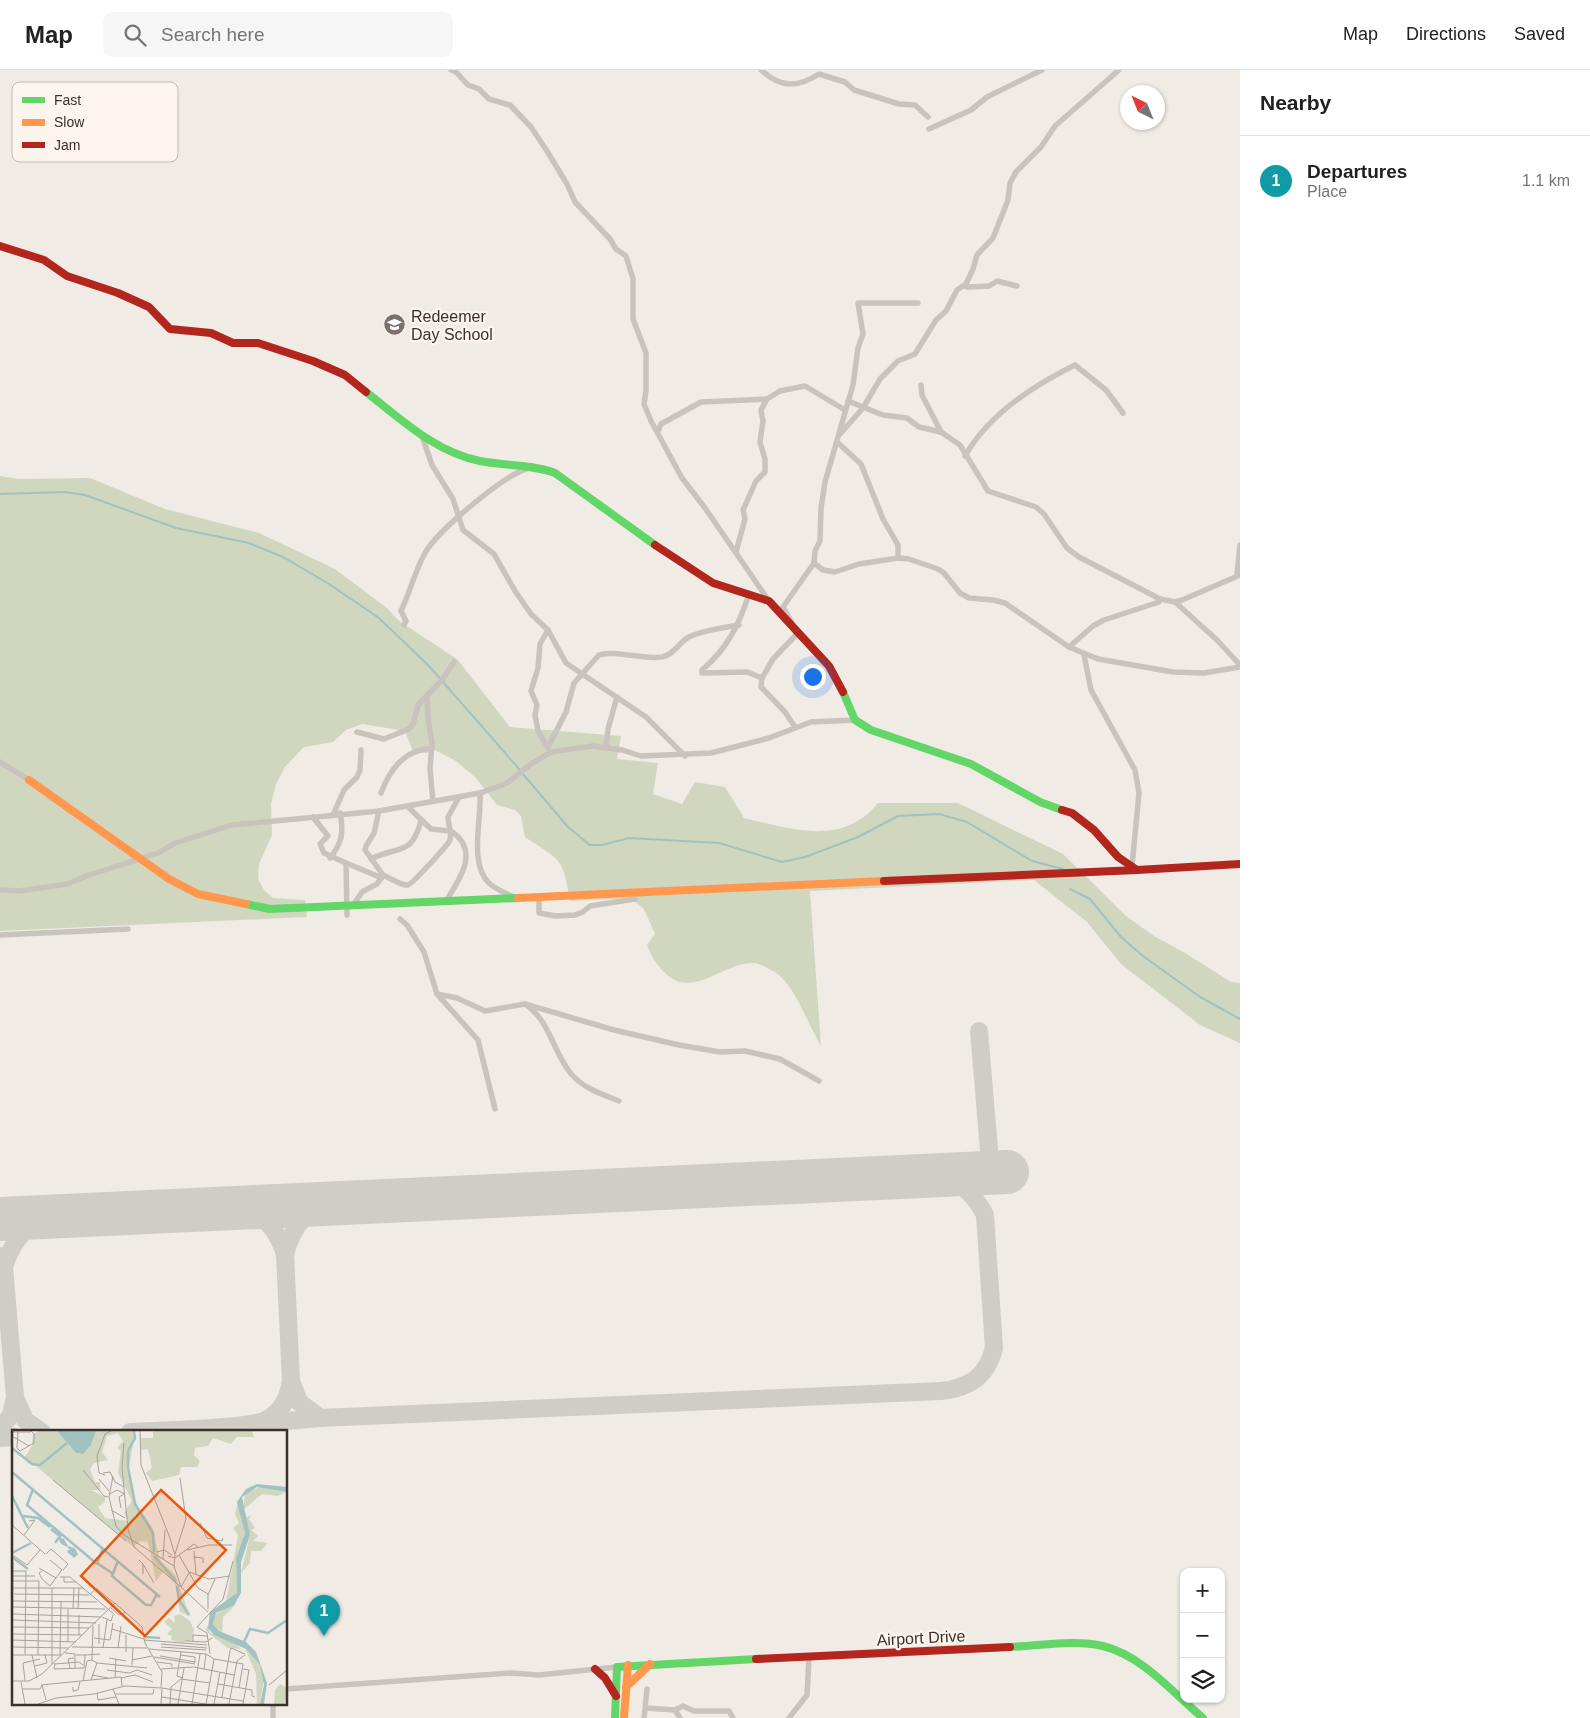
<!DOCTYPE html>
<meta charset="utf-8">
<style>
:root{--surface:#fff;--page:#f6f6f6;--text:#202124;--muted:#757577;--line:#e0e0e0;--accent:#0f766e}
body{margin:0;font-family:Helvetica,sans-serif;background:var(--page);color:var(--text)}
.controls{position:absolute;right:15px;bottom:15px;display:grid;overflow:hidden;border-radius:10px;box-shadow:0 1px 4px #0004}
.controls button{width:45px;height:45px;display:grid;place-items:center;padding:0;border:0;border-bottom:1px solid var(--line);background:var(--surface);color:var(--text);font:25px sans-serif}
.compass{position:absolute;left:1120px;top:15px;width:45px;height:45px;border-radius:50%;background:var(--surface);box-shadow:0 1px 4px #0004;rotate:317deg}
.you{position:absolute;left:812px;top:606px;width:18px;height:18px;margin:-12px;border:4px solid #fff;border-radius:50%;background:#1a73e8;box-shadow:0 0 0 8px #1a73e833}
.badge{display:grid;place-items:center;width:32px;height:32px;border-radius:50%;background:var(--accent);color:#fff;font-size:16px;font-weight:700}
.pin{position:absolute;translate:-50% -41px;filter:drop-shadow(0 1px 2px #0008)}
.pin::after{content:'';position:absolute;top:26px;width:18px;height:15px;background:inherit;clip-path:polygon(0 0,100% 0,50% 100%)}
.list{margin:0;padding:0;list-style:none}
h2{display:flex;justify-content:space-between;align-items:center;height:65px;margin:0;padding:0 20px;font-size:21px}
h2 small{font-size:16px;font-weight:400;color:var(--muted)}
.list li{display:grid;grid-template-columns:32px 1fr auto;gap:15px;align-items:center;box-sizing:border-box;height:90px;padding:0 20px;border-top:1px solid var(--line)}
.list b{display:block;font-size:19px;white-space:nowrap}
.list p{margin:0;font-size:16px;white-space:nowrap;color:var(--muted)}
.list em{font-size:16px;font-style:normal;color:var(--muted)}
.icon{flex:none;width:28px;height:28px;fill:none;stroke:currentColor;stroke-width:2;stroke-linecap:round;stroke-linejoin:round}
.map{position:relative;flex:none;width:1240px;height:1648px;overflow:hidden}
header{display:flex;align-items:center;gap:30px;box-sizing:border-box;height:70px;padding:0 25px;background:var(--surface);border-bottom:1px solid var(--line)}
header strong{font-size:24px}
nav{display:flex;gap:28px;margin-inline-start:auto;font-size:18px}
.search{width:350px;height:45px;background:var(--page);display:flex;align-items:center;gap:12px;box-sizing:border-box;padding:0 18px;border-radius:10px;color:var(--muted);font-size:19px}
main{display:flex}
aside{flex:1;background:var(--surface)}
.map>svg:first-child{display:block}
</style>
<header>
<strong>Map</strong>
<div class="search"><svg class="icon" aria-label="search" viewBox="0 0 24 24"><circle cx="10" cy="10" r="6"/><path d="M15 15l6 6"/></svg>Search here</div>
<nav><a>Map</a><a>Directions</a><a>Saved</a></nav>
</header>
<main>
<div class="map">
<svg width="1240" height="1648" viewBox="0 0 1240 1648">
<rect width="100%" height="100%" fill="#f0ebe5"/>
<path fill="#d1d6bf" d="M 0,406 L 18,409 L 90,408 L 165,439 L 259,463 L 335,499 L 387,538 L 399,551 L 457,589 L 510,657 L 621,666 L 617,689 L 658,693 L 653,724 L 682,734 L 695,712 L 725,717 L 744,748 C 791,759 843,777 878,733 L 958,733 L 1063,784 L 1126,846 L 1154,866 L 1185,883 L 1231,912 L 1240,913 L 1240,973 L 1200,955 L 1121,894 L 1087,852 L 1034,810 L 810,821 L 821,976 C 808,955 795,915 775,902 C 769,899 760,893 754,893 C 723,892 693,930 665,903 C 656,894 652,888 647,875 L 655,864 L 644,839 L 631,828 L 570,831 C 563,785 560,791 525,767 L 521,746 L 515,740 L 497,735 L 476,708 L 456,691 L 435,680 L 427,683 L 413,682 L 405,661 L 362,654 L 346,660 L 333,672 L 304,677 L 285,697 L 276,714 L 271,734 L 272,765 L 259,794 L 258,809 L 264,820 L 273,828 L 305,830 L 307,847 L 0,861 Z"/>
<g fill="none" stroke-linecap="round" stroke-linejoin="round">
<g stroke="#a1c2c1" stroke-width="2">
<path d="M 0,424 L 65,422 L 85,425 L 176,458 L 249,473 L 283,487 L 329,514 L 379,548 L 429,596 L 520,700"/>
<path d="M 523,704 L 568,757 L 590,775 L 602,775 L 629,768 L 719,773 L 782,792 L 805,787 L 858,767 L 898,746 L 939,744 L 967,752 L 1032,791 L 1063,799"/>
<path d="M 1070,819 L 1090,829 L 1121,867 L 1143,886 L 1200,927 L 1240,949"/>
</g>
<g stroke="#d0ccc6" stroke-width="18">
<path d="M 979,961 L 991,1103"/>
<path d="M 246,1138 C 268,1148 278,1163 285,1184 L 291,1311 L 299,1332 L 320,1348 L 941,1321 C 970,1318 987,1306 994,1278 L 985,1145 C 976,1127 964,1116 947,1106"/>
<path d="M 285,1184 C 292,1159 301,1148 322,1133"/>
<path d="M 0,1186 L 4,1197 L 15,1327 L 25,1350 L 42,1362"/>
<path d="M 4,1197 C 11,1174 23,1160 42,1146"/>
<path d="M 263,1353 L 320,1348"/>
<path d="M 0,1359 L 11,1345 L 15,1327"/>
<path d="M 130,1362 C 157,1360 249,1360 268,1349 C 283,1340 288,1328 291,1311"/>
<path d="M 0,1368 L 14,1367"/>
</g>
<path stroke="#d0ccc6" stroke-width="44" d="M 0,1149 L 1007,1102"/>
<g stroke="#c9c3be" stroke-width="5.5">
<path d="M 451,0 L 456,2 L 468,15 L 479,19 L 489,29 L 510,35 L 531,57 L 547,81 L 567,114 L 575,132 L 610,169 L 616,179 L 626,186 L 633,209 L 633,249 L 646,283 L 646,320 L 644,334 L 651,351 L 682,408 L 705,438 L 769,531"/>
<path d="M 761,0 C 781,18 797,18 819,4 L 845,12 L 854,20 L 899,34 L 915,35 L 928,47"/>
<path d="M 929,59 L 971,40 L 987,27 L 1042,0"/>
<path d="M 967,217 L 989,216 L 997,211 L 1017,216"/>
<path d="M 921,315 L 922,325 L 941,362 L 960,375 L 988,421 L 1036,437 L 1044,444 L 1067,478 L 1079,487 L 1160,529"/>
<path d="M 848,331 L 883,345 L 907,348 L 919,357 L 941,362"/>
<path d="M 658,361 L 661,354 L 701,332 L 767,329 L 780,321 L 805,316 L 845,340"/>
<path d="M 840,364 L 863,338 L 880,309 L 898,291 L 915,284 L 936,250 L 946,241 L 957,220 L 966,214 L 973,199 L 977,185 L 993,168 L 1008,130 L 1010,113 L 1016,102 L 1041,77 L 1055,56 L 1119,0"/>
<path d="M 422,366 L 432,395 L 453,429 L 463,460 L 494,484 L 515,521 L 531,544 L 548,560 L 566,593 L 646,647 L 685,686"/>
<path d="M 837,372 L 861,394 L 883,449 L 898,475 L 898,488"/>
<path d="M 965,386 C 989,344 1033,316 1075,295 L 1106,320 L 1123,343"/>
<path d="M 736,482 L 745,449 L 743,440 L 756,411 L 765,402 L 765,389 L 760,372 L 763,351 L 761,340 L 767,329"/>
<path d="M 814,493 L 823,500 L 835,502 L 859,494 L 898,488 L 909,489 L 938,499 L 944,503 L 960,523 L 969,528 L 993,530 L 1005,533 L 1069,577 L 1098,589 L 1173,602 L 1204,603 L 1240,597"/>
<path d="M 1237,505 L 1240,475"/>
<path d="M 1175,532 L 1217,570 L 1240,595"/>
<path d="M 404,555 L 406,551 L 401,541 C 410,522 415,501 425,483 C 437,461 505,404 529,398"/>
<path d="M 548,560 L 540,574 L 538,598 L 531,621 L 537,635 L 535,645 L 538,661 L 548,678"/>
<path d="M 1069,577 L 1093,556 L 1104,550 L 1159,532 L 1160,529 L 1175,532 L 1182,530 L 1240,505"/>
<path d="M 1084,585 L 1091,620 L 1135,700 L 1139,723 L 1132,796"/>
<path d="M 702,600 C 727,579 739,555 749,524"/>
<path d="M 702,603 L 747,602 L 762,608 L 773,589 L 795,566 L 797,562 L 783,537 L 814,493 L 815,481 L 820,471 L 821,438 L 825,412 L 853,315 L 858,278 L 863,264 L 858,233 L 918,233"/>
<path d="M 762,608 L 761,617 L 785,642 L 795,657"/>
<path d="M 427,625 L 428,648 L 432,673 L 430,699 L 433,731"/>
<path d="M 357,662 L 384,669 L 409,659 L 413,654 L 418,635 L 442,610 L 454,592"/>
<path d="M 548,677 L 566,642 L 574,613 L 599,585 C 621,580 641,590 662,587 C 674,585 679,572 689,567 C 704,560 723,558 739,555"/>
<path d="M 606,677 L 608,659 L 617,627"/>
<path d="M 0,692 L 29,710"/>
<path d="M 381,723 C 390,699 404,680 432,678"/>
<path d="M 480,723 C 482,749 468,795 490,814 C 497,820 506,823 514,827"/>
<path d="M 408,737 L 431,759 L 451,761 C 481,781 459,810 446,831"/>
<path d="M 333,745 L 344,720 L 357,707 L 360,700 L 361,680"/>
<path d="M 313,747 L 328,766 L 320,774 L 324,783 L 346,793 L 347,845"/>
<path d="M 330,788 C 342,773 344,762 340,743"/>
<path d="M 371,789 C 399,775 411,787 421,751"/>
<path d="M 346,793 L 382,808"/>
<path d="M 383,805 C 390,808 402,816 408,815 C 412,814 448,775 450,770 C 452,761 448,756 448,747 L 459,727"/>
<path d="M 0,820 L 19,821 L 68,814 L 86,806 L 158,783 L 175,773 L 232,755 L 379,741 L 480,723 L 507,713 L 531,694 L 551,682 L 593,676 L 622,680 L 641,686 L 711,683 L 769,668 L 811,652 L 855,650"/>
<path d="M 539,832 L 539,843 L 556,846 L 575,845 L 583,842 L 590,836 L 635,829"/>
<path d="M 354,834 L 362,822 L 377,814 L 383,805 L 365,780 L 366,776 L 374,763 L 379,741"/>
<path d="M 400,849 L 407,855 L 424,882 L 437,924 L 478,970 L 495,1039"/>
<path d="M 0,865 L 128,859"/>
<path d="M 437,924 L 457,928 L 485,941 L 525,934 C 550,950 553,983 572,1005 C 585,1019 602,1024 619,1031"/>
<path d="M 525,934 L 614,960 L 679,975 L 720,982 L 745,981 L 780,989 L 819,1011"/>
<path d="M 286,1619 L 511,1603 L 539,1605 L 617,1597"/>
<path d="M 273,1634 L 273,1648"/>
<path d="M 646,1638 L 675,1640 L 683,1636 L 694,1641 L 729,1641 L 733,1648"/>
<path d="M 675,1640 L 680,1648"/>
<path d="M 644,1648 L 647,1619"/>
<path d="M 789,1648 L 807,1625 L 809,1588"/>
</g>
<g stroke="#63d668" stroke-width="8">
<path d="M 366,322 C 401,349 435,382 480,391 C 505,396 531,394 555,403 L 655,475"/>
<path d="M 843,622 L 855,650 L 871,660 L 971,694 L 1040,732 L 1062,740"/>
<path d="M 246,834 L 270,839 L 518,828"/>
<path d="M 1010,1577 C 1040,1576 1074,1569 1103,1576 C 1143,1586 1173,1623 1203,1648"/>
<path d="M 615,1648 L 617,1597 L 756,1589"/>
</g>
<g stroke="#ff974d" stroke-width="8">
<path d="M 29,710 L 169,809 L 198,824 L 246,834"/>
<path d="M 518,828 L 884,811"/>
<path d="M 626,1617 L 650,1594"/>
<path d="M 624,1648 L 628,1595"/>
</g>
<g stroke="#b3261e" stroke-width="8">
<path d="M 0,176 L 44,190 L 67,206 L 118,223 L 149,237 L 170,259 L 211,263 L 233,273 L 258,273 L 313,291 L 345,305 L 366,322"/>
<path d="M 655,475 L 713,513 L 769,531 L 829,596 L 843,622"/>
<path d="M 1062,740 L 1072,743 L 1094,760 L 1118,787 L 1137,800 L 1240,794"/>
<path d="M 884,811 L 1137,800"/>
<path d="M 756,1589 L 1010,1577"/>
<path d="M 595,1599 L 605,1608 L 616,1626"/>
</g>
</g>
<defs>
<symbol id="school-disc" viewBox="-11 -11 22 22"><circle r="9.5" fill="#7a716c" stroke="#fbf5ee"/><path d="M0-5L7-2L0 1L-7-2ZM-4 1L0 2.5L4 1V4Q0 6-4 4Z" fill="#fff"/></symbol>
</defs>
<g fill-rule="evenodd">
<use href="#school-disc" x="382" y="242" width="25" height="25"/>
</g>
<g text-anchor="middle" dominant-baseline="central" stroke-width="4.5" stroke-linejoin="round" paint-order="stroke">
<g font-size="16" fill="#3b302b" stroke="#fbf5ee" text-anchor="start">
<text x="411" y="246">Redeemer<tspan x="411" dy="18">Day School</tspan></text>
</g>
<g font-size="16" fill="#3b302b" stroke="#fbf5ee">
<text transform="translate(921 1568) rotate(-3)">Airport Drive</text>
</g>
</g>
<g transform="translate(12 1360)">
<rect width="275" height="275" fill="#f0ebe5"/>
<path d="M 27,1 L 45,1 L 64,23 L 70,24 L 79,15 L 84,1 L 123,1 L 117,38 L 124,73 L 140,97 L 148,130 L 163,145 L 178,186 L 168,182 L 163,153 L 151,142 L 144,151 L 136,112 L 129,111 L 123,115 L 124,119 L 13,27 L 20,16 L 21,4 ZM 106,3 L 111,11 L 105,18 L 109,21 L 106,43 L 120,71 L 112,83 L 116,91 L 93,88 L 86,77 L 93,72 L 93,67 L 79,60 L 88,60 L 88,52 L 83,52 L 78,39 L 82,33 L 96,30 L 90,22 L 95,6 ZM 141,1 L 240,1 L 242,7 L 225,7 L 219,14 L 201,8 L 196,16 L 183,18 L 182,25 L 188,31 L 185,37 L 169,37 L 167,45 L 140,51 L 134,43 L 140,38 L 136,19 L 129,20 L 128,8 L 141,8 ZM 248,57 L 274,62 L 266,66 L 250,64 L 231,80 L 233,63 ZM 226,71 L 233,103 L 224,128 L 225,163 L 214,172 L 226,105 L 221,98 L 227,93 L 223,84 ZM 239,85 L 237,89 L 243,98 L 239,100 L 246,106 L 241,111 L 256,113 L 249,121 L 239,121 L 238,133 L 229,143 L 238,105 L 233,88 ZM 225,170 L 223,175 L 211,187 L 210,203 L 201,194 L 203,185 ZM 168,184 L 178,191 L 182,200 L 180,210 L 171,213 L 159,210 L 160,206 L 155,204 L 160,199 L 152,192 L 157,188 L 163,193 L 162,186 ZM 196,196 L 198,203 L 220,210 L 229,219 L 216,218 L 196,203 L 193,199 ZM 233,218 L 248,235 L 252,248 L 248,274 L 245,274 L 244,244 ZM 268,254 L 275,258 L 275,268 L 272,274 L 262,274 L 263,260 Z" fill="#d1d6bf" fill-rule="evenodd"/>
<path d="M 45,1 L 84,1 L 79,15 L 71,24 L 64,23 ZM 245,54 L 275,57 L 275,62 L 245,57 L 230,67 L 238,105 L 229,132 L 229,163 L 222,175 L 204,183 L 201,194 L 207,201 L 234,212 L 244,222 L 255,253 L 252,274 L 248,274 L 252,255 L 248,235 L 234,219 L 202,205 L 196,198 L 198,182 L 225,163 L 224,128 L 233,103 L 225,72 L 234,59 Z" fill="#a1c2c1"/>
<path fill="none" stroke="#a1c2c1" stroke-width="2.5" d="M 122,1 L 123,8 L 116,21 L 116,37 L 123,74 L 141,103 L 142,122M 0,18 L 20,34 L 28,35 L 55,13M 0,42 L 148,167M 21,59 L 15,75 L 85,134M 0,66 L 16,98M 11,86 L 26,88 L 38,97M 39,99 L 48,106 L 43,113M 48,109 L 51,110 L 54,115 L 50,113 ZM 91,118 L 85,133 L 100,143M 62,119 L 58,118 L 65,125 L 62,119M 59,122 L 56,121 L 63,127 L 60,122M 0,123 L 19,113M 142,126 L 164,151M 0,127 L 16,139M 106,131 L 100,146 L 134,175 L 139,175 L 145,164M 165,156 L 167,170 L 177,185M 133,207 L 148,208M 232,212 L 238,199 L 256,203 L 275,190"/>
<path fill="none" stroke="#a8a09b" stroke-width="1" d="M 6,1 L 5,18 L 8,21 L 22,13 L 22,4 L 19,1M 128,1 L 129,35 L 158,108 L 163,125 L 162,136 L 169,157 L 196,182M 0,2 L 19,2M 0,6 L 17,16M 112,13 L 110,38 L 116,99M 71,40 L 92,66 L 96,67M 91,43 L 98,42 L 103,52 L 112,57M 93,45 L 87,43 L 85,26 L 93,4 L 99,1M 101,46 L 97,67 L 104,96 L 112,105 L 162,136M 87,49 L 97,61M 41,50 L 114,111M 98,64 L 105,60 L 113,64M 109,78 L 107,67 L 112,64M 99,80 L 113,88M 188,93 L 195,108M 0,95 L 33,124M 116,99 L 122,117 L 169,157M 12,105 L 23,90 L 17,91M 195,108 L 210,111 L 211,108M 175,120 L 197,115 L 220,115M 182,121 L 184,144M 145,122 L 152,120 L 160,125M 34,124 L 39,119 L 56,134 L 51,140M 163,124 L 174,89 L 168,48M 167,125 L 186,158 L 196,164 L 196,179M 2,126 L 15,135 L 28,120M 156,126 L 163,128 L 182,114 L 186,117M 181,127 L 191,128 L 191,133M 151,129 L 153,100M 38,130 L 50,140M 127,130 L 131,134 L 131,144M 131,134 L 142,153M 27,138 L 44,148M 1,141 L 14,141 L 13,224M 30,141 L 27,143 L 30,149 L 38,156 L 50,140M 177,142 L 197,149 L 218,146M 0,146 L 23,146M 48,147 L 58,147 L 103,185M 52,147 L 52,152 L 64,152M 1,151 L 27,151 L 26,225M 169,157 L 177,143M 1,158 L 71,158M 2,164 L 77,165M 78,165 L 84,158 L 102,173M 196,165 L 203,149M 1,171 L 85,172M 1,177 L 93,179M 99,178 L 107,185 L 114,182M 61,179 L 62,158M 66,179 L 67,158M 1,184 L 89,187M 90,187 L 99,191 L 101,185M 1,190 L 84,193M 1,197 L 77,198M 100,199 L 132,209M 0,204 L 70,205M 67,205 L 67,185M 82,208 L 98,210 L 101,193M 0,210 L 64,212M 132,210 L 195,215M 56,211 L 56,179M 174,211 L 194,212 L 200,208M 181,212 L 181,205 L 195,206M 87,214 L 87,194M 149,214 L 195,218M 0,217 L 56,218M 60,217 L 135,218M 149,217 L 194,220M 91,218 L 95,190M 106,218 L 109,196M 137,219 L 194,224 L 202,229 L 231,234 L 227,258M 114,222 L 114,205M 169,222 L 165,246 L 171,248M 53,223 L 63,224 L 63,238M 198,224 L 195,203 L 185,197 L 211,169 L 221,131M 0,225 L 49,225M 20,225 L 25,248M 48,225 L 49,172M 73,225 L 88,224M 168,225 L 183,227 L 183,233M 148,226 L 183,232M 142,227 L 183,234M 97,228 L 114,231M 0,230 L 1,132M 120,230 L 140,226M 145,232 L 160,234 L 160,237M 43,233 L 42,239 L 72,238 L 73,225 L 64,225M 85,233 L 135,238M 40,234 L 40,158M 43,234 L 67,232 L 71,235M 120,235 L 121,218M 23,236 L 35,233 L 33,225M 58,238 L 56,229 L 62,228M 149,239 L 182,237 L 222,245M 192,239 L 194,224M 231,239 L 237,240 L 231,274M 95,240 L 117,243 L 125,240 L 140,245M 80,245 L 96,248M 103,248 L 104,229M 109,248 L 123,245 L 141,252M 79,250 L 85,233 L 80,230M 0,251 L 17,251 L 30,244 L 103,173 L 130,197 L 133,213 L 150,242 L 149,258M 13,251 L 11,233 L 28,229M 71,251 L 75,231 L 80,230 L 81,196M 9,252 L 13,274M 206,254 L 240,260 L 240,266 L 243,267M 29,255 L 109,247 L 110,256M 257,255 L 275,240M 61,257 L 61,261 L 66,260 L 68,252M 150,258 L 231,271M 11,259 L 28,259 L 30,255 L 34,270M 101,259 L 107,274M 85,263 L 86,270 L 104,267M 103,264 L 141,264 L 142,259M 150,267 L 193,274M 210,267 L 218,221 L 219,218 L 233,224M 26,274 L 44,268 L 82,264 L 113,256 L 149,258M 149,274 L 150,258M 158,274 L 159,257 L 169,249 L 198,253M 166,274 L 172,238M 180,274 L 188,224M 194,274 L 202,229M 202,274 L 208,242M 217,274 L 225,231 L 233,225"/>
<path fill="#e8590c" fill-opacity="0.15" stroke="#e8590c" stroke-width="2.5" d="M 149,60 L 214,120 L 133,206 L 69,146 Z"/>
<rect width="275" height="275" fill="none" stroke="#3b302b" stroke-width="2.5"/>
</g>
<rect x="12" y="12" width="166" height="80" rx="8" fill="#fbf5ee" stroke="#c1bab4" stroke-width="1"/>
<rect x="22" y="27" width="23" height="6" fill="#63d668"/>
<rect x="22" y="49" width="23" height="7" fill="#ff974d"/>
<rect x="22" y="72" width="23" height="6" fill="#b3261e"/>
<g font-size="14" fill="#3b302b">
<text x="54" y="35">Fast</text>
<text x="54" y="57">Slow</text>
<text x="54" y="80">Jam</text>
</g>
</svg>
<div class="controls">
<button>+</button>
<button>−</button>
<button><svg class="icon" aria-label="layers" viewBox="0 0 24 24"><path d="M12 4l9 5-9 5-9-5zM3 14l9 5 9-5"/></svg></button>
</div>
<svg class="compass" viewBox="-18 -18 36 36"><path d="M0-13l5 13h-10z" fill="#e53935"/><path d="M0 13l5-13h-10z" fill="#757577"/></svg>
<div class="you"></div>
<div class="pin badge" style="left:324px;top:1566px;background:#0f9aa8">1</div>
</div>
<aside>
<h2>Nearby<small></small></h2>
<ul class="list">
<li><span class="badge" style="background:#0f9aa8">1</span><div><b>Departures</b><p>Place</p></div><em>1.1 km</em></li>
</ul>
</aside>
</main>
